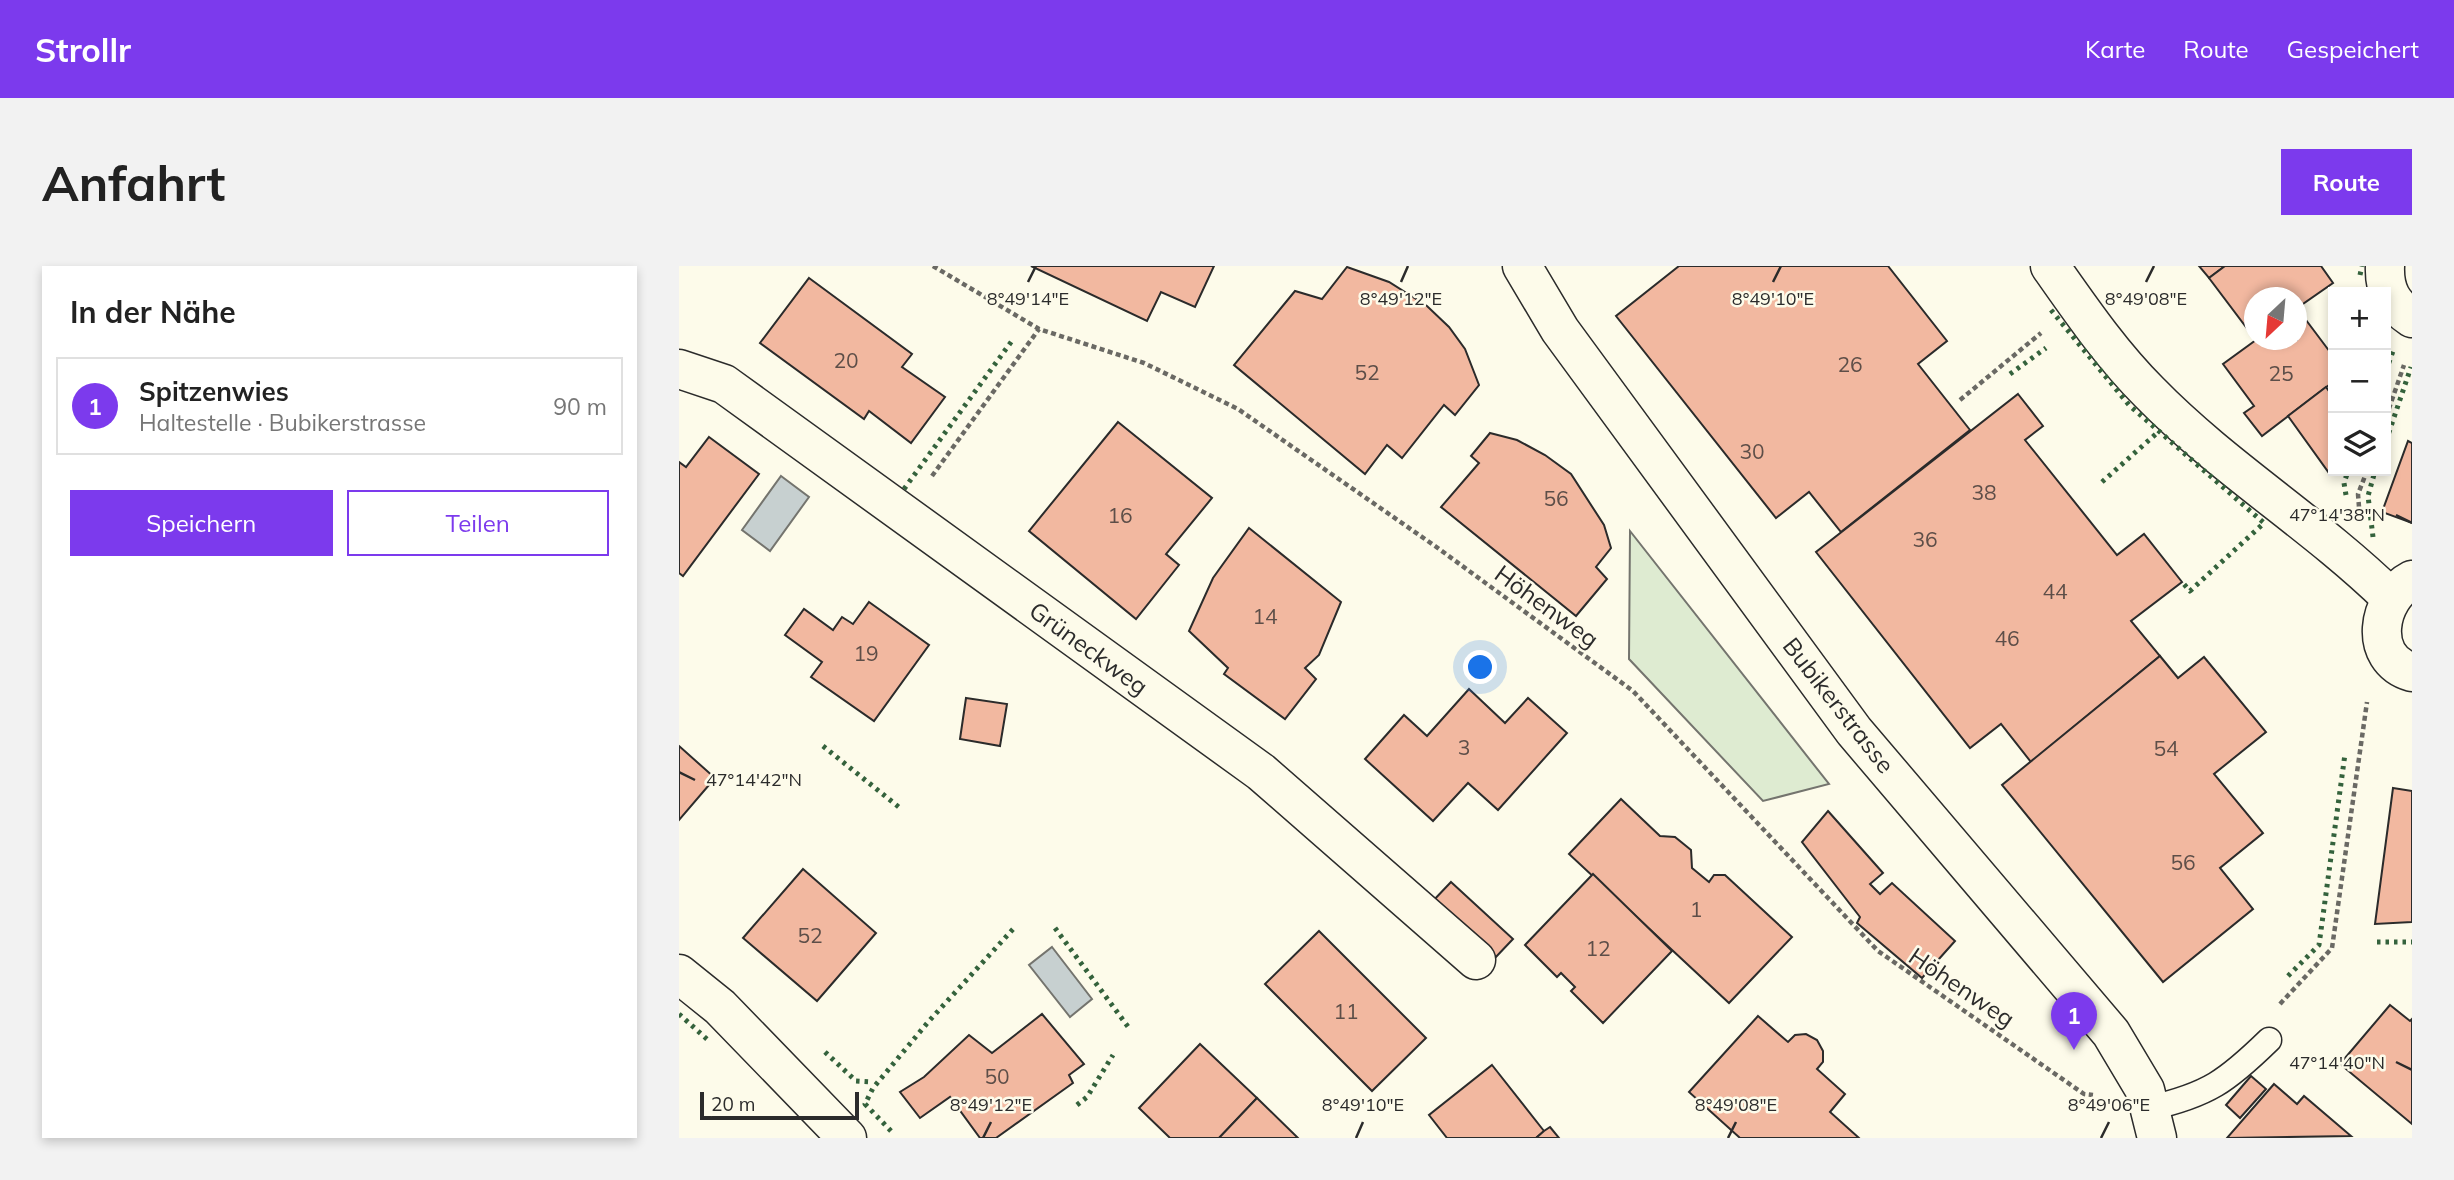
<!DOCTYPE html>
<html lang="de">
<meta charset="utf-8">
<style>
:root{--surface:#fff;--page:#f2f2f2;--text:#222;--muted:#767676;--line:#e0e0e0;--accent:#7c3aed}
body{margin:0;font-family:Mulish,sans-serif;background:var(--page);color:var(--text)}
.controls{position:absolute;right:21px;top:21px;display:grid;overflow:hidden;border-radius:0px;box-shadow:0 4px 10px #0003}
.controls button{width:63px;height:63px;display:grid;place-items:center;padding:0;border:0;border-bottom:2px solid var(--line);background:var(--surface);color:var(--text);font:35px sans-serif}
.compass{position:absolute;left:1565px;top:21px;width:63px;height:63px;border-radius:50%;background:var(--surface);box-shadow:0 4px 10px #0003;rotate:206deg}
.scale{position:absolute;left:21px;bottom:18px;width:159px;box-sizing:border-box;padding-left:7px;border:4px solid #2b2b2b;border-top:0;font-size:19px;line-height:24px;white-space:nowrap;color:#2b2b2b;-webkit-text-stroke:5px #fdfbea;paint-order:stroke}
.you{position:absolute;left:802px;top:402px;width:24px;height:24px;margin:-18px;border:5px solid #fff;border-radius:50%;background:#1a73e8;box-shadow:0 0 0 10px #1a73e833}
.badge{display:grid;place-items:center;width:46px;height:46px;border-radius:50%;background:var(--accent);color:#fff;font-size:23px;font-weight:700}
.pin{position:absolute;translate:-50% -58px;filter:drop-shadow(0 2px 4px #0008)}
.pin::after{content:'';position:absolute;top:37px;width:24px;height:21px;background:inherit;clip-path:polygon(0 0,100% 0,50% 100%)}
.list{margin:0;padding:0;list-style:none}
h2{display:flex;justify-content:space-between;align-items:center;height:91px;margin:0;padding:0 28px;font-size:30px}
h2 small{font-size:23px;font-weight:400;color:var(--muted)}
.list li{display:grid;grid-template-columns:46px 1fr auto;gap:21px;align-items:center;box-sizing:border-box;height:98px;margin:0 14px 14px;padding:0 14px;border:2px solid var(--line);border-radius:0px}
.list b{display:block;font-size:26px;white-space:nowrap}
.list p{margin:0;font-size:23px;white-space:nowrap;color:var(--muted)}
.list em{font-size:23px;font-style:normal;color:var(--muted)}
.actions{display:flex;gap:14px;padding:21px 28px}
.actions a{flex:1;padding:16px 0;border:2px solid var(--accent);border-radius:0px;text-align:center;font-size:24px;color:var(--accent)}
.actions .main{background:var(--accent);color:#fff}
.icon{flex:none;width:38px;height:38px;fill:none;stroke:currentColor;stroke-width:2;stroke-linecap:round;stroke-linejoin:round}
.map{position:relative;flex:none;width:1733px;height:872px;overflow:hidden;border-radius:0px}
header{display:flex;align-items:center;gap:42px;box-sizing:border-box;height:98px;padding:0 35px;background:var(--accent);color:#fff}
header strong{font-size:33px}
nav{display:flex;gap:38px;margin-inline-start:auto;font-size:24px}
.intro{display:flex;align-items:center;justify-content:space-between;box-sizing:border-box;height:168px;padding:0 42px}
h1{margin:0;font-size:49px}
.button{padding:18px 32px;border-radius:0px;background:var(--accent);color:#fff;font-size:24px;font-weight:700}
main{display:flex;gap:42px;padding:0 42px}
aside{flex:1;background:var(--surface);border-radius:0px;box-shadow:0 4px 10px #0003}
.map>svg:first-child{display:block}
</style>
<header>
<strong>Strollr</strong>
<nav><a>Karte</a><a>Route</a><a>Gespeichert</a></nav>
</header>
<div class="intro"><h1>Anfahrt</h1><a class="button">Route</a></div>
<main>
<aside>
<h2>In der Nähe<small></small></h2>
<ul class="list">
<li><span class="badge">1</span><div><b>Spitzenwies</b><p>Haltestelle · Bubikerstrasse</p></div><em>90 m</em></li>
</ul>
<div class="actions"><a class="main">Speichern</a><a>Teilen</a></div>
</aside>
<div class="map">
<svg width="1733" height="872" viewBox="0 0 1733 872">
<rect width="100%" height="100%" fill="#fdfbea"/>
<path fill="#deebd1" stroke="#74746e" stroke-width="2" d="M 951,265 L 1150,518 L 1084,535 L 950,393 Z"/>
<g fill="#c7d0d0" stroke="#74746e" stroke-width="2">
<path d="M 102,210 L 130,231 L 91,285 L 63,264 Z"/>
<path d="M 373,681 L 413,733 L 391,751 L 350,699 Z"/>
</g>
<g fill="#f2b8a0" stroke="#2b2b2b" stroke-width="2">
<path d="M 352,0 L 535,0 L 516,41 L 482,26 L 468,55 Z"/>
<path d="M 1000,0 L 1209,0 L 1268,75 L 1239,98 L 1291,164 L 1162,266 L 1130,226 L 1097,252 L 937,50 Z"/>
<path d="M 1520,0 L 1546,0 L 1530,12 Z"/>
<path d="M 1546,0 L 1642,0 L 1654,17 L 1618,42 L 1618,32 L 1576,32 L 1576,73 L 1530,12 Z"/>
<path d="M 668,1 L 710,16 L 748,40 L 770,61 L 786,83 L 800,119 L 776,149 L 765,139 L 723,192 L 708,179 L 686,208 L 555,99 L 616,25 L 643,33 Z"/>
<path d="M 130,12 L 233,88 L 223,101 L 266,131 L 232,177 L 190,145 L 185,153 L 81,77 Z"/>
<path d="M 1618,42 L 1654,90 L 1654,116 L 1583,170 L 1565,147 L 1575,140 L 1544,98 L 1577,74 L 1618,74 Z"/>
<path d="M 1647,121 L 1654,131 L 1654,195 L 1650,207 L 1609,150 Z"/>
<path d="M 1339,128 L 1364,160 L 1346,174 L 1438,289 L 1465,268 L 1503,316 L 1452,355 L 1481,390 L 1352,496 L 1322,458 L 1291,482 L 1137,286 Z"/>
<path d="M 439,156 L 533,232 L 487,288 L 500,299 L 457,353 L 350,265 Z"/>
<path d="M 811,167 L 838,174 L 866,189 L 892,208 L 925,259 L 932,282 L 917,301 L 928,313 L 897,350 L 762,241 L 800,197 L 792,190 Z"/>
<path d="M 30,171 L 80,208 L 4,310 L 0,307 L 0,196 L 7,201 Z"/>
<path d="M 1729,175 L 1733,177 L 1733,257 L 1703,246 Z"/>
<path d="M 570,262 L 662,336 L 640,389 L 626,402 L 637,413 L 606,453 L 545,408 L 549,402 L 510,365 L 534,312 Z"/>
<path d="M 190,336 L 250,379 L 195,455 L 132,411 L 143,396 L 106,369 L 125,343 L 154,364 L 163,351 L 174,358 Z"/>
<path d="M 1481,390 L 1499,412 L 1525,391 L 1587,466 L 1535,508 L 1584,567 L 1541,602 L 1574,643 L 1484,716 L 1323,519 Z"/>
<path d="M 790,423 L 826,457 L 849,432 L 888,467 L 819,544 L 789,517 L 754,555 L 686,493 L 725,449 L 748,470 Z"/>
<path d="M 287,432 L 328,438 L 321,480 L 281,473 Z"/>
<path d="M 0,480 L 36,512 L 0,554 Z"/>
<path d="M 1714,522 L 1733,525 L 1733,656 L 1696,658 Z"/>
<path d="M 942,533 L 981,570 L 996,571 L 1012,584 L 1013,602 L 1030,616 L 1035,609 L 1046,609 L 1113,671 L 1050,737 L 890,588 Z"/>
<path d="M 1149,545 L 1204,607 L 1191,618 L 1201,628 L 1213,617 L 1276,675 L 1243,712 L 1178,657 L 1181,651 L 1123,576 Z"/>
<path d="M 124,603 L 197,667 L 138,735 L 64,672 Z"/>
<path d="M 914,608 L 993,685 L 924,757 L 892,725 L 896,721 L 882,707 L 878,711 L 846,679 Z"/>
<path d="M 772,616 L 834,673 L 814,694 L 752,637 Z"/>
<path d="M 640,665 L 747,772 L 693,825 L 586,718 Z"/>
<path d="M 1711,739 L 1731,755 L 1733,753 L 1733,858 L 1661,798 Z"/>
<path d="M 363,748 L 405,798 L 390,809 L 394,817 L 317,872 L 301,872 L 271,831 L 241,852 L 221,826 L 245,811 L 290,769 L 313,787 Z"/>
<path d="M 1079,750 L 1109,776 L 1116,769 L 1127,768 L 1138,774 L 1144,785 L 1144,796 L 1138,803 L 1166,828 L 1151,846 L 1180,872 L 1061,872 L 1010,826 Z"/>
<path d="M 521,778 L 578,832 L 540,872 L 491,872 L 460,842 Z"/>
<path d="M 813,799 L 865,865 L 857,872 L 768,872 L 750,849 Z"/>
<path d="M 1572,810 L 1587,823 L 1561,852 L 1547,839 Z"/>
<path d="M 1595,818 L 1618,838 L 1625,830 L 1672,870 L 1548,872 Z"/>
<path d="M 578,832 L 619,872 L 540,872 Z"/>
<path d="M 871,861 L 880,872 L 857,872 L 865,865 Z"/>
</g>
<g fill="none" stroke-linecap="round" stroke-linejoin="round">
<defs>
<path id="lane" d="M 1471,842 C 1529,829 1548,815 1590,774"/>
<g id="street">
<path d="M 1371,0 C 1402,44 1432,88 1470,126 C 1544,202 1635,257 1711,331"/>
<path d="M 1706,0 C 1705,24 1713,39 1733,52"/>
<path d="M 0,103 L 45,118 L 582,506 L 797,694"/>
<path d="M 1733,314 C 1698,332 1688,393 1733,406"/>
<path d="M 0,708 L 41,741 L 168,872"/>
</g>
<path id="secondary" d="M 843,0 L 881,64 L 1175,465 L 1432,767 L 1466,824 L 1478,872"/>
</defs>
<use href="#lane" stroke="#2b2b2b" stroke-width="27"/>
<use href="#street" stroke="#2b2b2b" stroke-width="41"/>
<use href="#secondary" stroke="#2b2b2b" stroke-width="41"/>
<g stroke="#6a6964" stroke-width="4.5" stroke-dasharray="5 3.5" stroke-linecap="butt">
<path d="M 254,0 L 360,63 L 465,97 L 559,143 L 756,280 L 954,425 L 1199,685 L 1405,828 L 1414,829"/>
<path d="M 1281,134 L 1362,67"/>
<path d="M 1707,151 L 1725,99"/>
<path d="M 253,210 L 360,63"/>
<path d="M 1680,241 L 1679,228 L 1688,205"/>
<path d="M 1601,738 L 1653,682 L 1688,436"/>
</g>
<use href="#lane" stroke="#fdfbea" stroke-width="24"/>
<use href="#street" stroke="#fdfbea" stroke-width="38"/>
<use href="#secondary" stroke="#fdfbea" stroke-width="38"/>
<g stroke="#34623c" stroke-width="5" stroke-dasharray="3.5 5" stroke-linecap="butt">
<path d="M 1681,9 L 1683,0"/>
<path d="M 1372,44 L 1450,139 L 1585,257 L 1511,325 L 1503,316"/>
<path d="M 1707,105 L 1714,85"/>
<path d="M 1331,108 L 1367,82"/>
<path d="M 1707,175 L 1732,101"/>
<path d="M 1423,216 L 1478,167"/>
<path d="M 225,223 L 335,72"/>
<path d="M 1667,229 L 1665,217 L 1669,205"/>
<path d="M 1694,271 L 1689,230 L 1696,205"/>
<path d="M 144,480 L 221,542"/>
<path d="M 376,662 L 450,762"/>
<path d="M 1698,676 L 1733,676"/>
<path d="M 1609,710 L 1640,679 L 1666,488"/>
<path d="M 0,748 L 30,775"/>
<path d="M 146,786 L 177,815 L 193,816"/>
<path d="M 398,839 L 408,831 L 434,789"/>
<path d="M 212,865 L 186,838 L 194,822 L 250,755 L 336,661"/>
</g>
</g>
<path fill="none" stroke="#2b2b2b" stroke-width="2.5" d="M 349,16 L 357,0M 722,16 L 729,0M 1094,16 L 1102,0M 1467,16 L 1475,0M 1717,249 L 1733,257M 0,506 L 16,514M 1717,796 L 1733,804M 304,872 L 312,856M 677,872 L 684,856M 1049,872 L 1057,856M 1422,872 L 1430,856"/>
<g text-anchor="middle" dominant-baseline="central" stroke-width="5" stroke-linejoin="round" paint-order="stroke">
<g font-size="21" fill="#5d4e48">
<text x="167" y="94">20</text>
<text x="1171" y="98">26</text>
<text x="688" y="106">52</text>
<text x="1602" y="107">25</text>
<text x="1073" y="185">30</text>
<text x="1305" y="226">38</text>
<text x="877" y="232">56</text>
<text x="441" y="249">16</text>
<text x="1246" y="273">36</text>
<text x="1376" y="325">44</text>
<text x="586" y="350">14</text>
<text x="1328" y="372">46</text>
<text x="187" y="387">19</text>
<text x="785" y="481">3</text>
<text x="1487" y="482">54</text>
<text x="1504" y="596">56</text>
<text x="1017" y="643">1</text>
<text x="131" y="669">52</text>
<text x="919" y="682">12</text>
<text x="667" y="745">11</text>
<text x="318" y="810">50</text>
</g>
<g font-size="24" fill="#2b2b2b" stroke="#fdfbea">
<text transform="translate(868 340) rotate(36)">Höhenweg</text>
<text transform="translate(410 382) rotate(36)">Grüneckweg</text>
<text transform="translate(1160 439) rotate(52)">Bubikerstrasse</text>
<text transform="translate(1283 721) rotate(34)">Höhenweg</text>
</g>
</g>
<g font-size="18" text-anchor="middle" fill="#2b2b2b" stroke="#fdfbea" stroke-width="5" stroke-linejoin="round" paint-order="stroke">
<text x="349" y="39">8°49'14"E</text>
<text x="722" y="39">8°49'12"E</text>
<text x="1094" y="39">8°49'10"E</text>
<text x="1467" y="39">8°49'08"E</text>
<text x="1658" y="255">47°14'38"N</text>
<text x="75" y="520">47°14'42"N</text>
<text x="1658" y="803">47°14'40"N</text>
<text x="312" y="845">8°49'12"E</text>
<text x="684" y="845">8°49'10"E</text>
<text x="1057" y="845">8°49'08"E</text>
<text x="1430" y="845">8°49'06"E</text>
</g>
</svg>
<div class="controls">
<button>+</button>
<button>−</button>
<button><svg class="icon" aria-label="layers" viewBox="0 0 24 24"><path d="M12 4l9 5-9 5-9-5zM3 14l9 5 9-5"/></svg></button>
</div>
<svg class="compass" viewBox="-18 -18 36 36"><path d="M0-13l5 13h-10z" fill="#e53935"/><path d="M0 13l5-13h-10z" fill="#767676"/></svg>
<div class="scale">20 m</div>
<div class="you"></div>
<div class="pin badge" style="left:1395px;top:784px">1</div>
</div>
</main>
